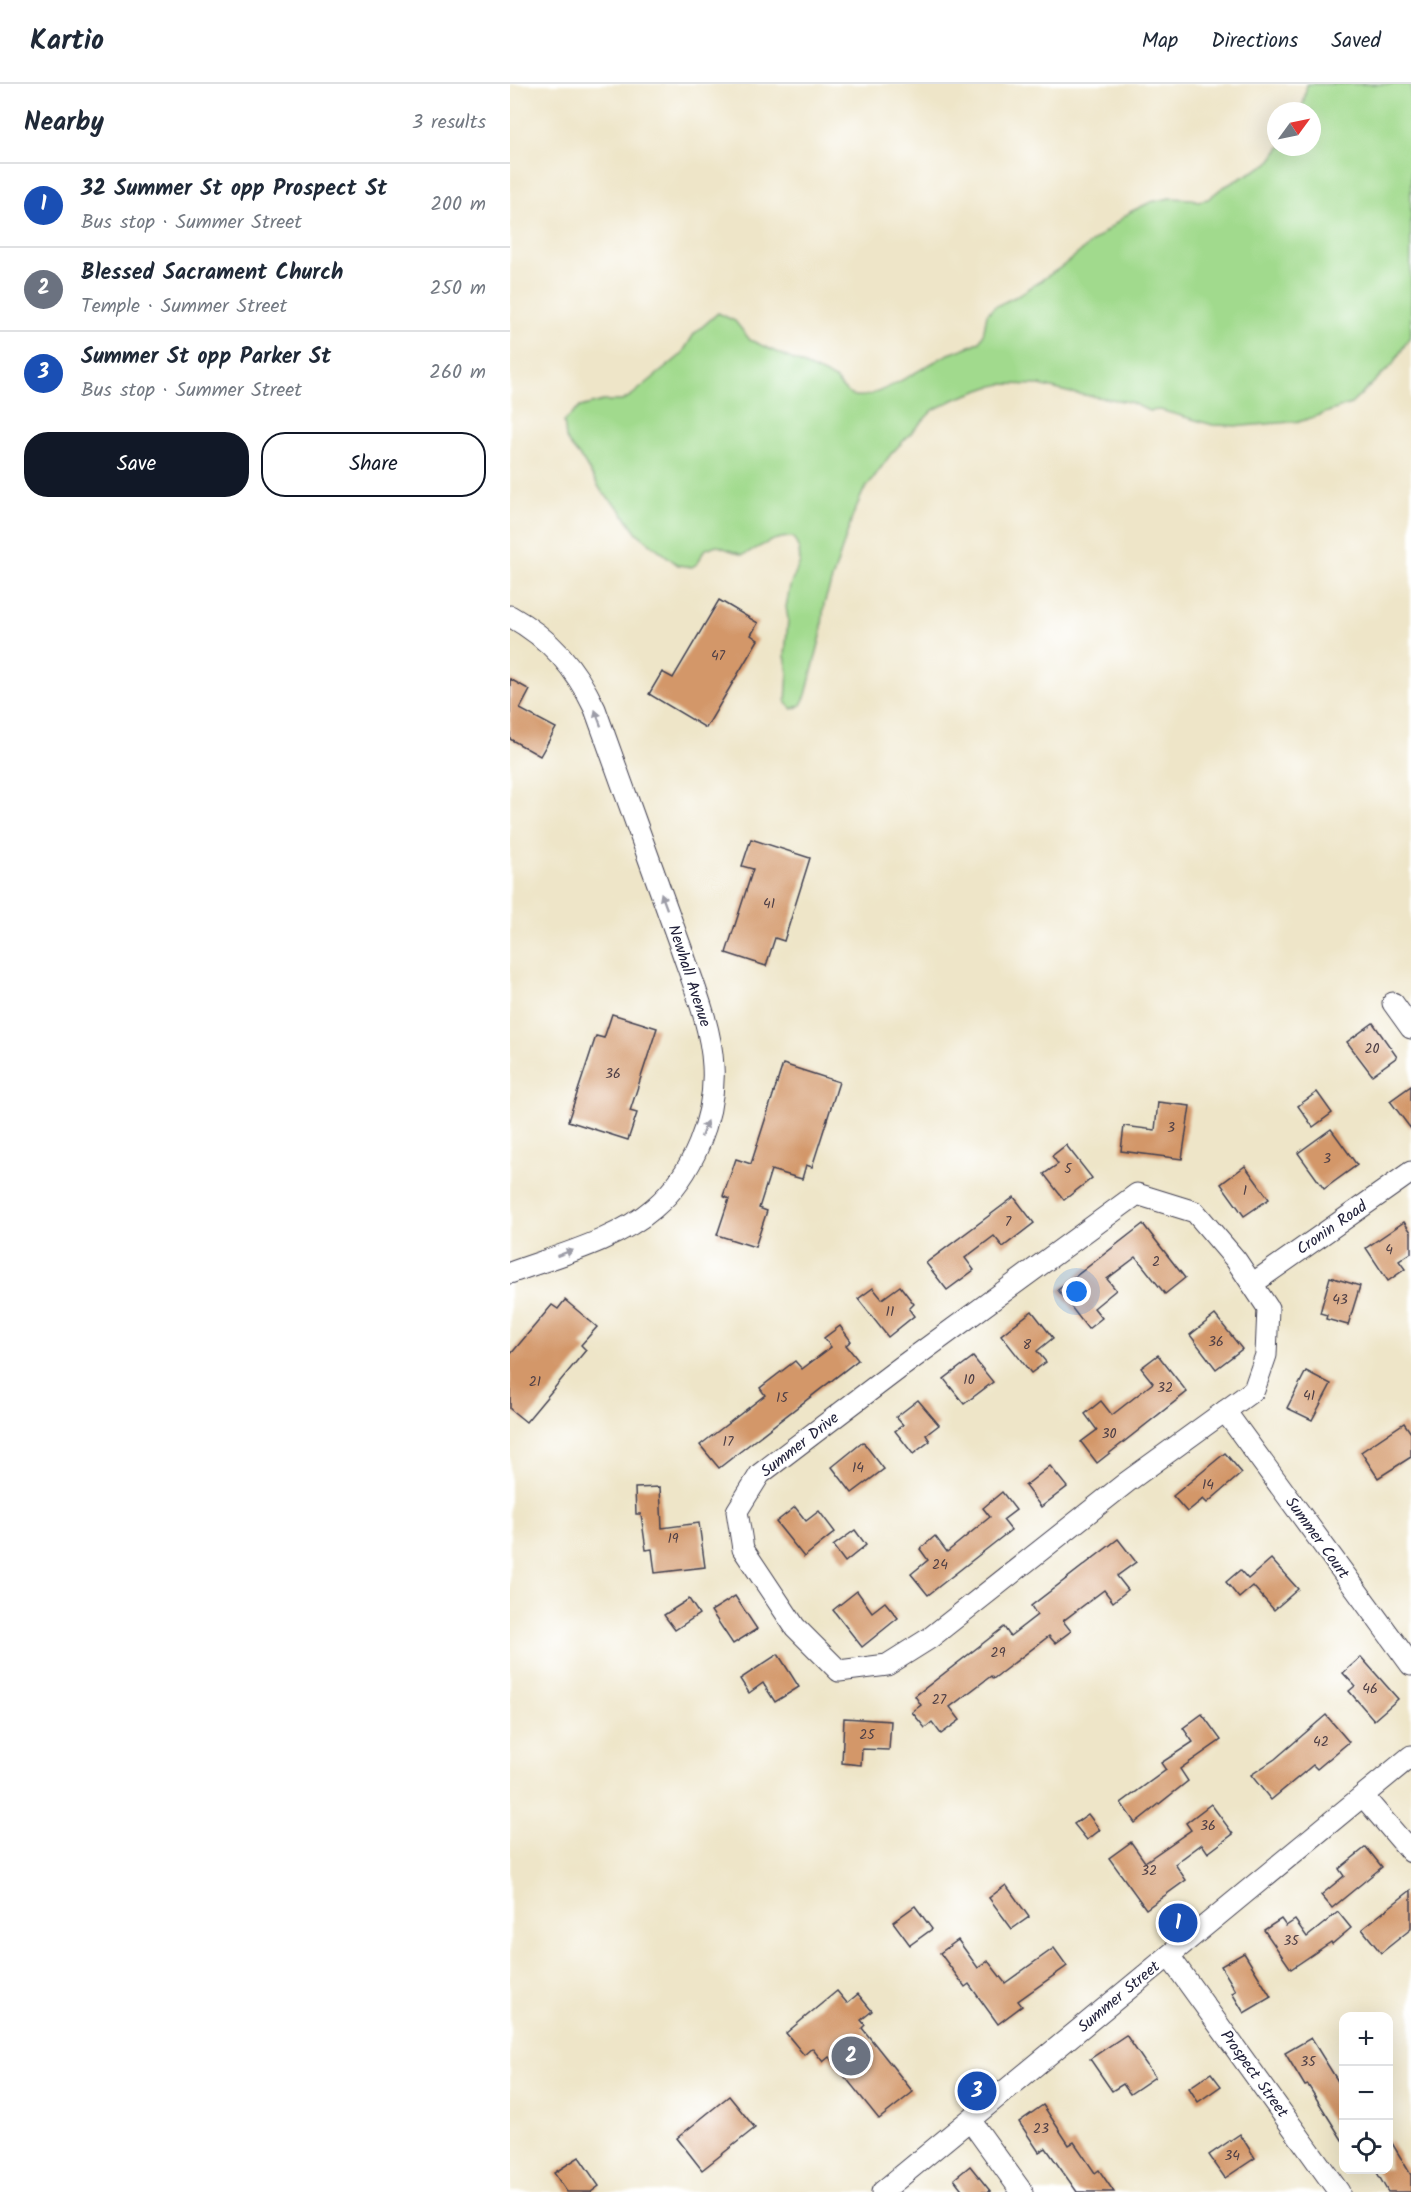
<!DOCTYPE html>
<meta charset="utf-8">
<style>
:root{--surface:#fff;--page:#f2f2f3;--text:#1f2937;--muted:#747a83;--line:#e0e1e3;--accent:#111827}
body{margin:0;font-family:Kalam,sans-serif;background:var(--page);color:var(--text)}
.controls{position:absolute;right:18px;bottom:18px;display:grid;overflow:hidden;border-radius:12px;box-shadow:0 6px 24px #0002}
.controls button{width:54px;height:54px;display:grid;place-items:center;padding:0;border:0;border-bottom:2px solid var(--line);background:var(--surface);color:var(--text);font:30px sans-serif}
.compass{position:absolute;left:757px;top:18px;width:54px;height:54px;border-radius:50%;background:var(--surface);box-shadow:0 6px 24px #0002;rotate:57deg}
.you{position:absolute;left:567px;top:1208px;width:21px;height:21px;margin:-15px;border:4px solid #fff;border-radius:50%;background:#1a73e8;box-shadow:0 0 0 9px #1a73e833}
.badge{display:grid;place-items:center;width:39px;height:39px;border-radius:50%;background:var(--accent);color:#fff;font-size:20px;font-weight:700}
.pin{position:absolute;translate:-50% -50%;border:3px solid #fff;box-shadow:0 2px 6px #0006}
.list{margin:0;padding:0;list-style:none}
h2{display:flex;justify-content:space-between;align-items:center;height:78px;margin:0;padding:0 24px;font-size:26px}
h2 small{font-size:20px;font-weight:400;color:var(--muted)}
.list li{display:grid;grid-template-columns:39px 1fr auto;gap:18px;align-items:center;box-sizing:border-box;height:84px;padding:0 24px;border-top:2px solid var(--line)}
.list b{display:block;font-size:22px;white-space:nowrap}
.list p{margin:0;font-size:20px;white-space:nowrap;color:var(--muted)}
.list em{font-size:20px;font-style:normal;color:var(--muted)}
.actions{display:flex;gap:12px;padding:18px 24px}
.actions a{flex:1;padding:14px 0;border:2px solid var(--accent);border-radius:24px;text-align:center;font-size:21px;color:var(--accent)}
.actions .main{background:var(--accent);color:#fff}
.icon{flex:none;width:33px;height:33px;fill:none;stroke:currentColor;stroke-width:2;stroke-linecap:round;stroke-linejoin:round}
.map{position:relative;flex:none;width:901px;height:2108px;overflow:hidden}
header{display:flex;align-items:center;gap:36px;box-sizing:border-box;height:84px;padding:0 30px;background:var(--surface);border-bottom:2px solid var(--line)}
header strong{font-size:28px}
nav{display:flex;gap:33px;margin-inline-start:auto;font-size:21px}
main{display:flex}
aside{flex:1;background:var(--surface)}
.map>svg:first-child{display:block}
</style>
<header>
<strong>Kartio</strong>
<nav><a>Map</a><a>Directions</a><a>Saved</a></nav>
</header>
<main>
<aside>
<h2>Nearby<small>3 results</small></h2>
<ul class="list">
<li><span class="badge" style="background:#1a4fb4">1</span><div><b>32 Summer St opp Prospect St</b><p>Bus stop · Summer Street</p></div><em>200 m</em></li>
<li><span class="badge" style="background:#6b7280">2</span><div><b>Blessed Sacrament Church</b><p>Temple · Summer Street</p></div><em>250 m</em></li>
<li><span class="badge" style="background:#1a4fb4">3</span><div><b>Summer St opp Parker St</b><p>Bus stop · Summer Street</p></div><em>260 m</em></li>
</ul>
<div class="actions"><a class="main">Save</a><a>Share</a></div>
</aside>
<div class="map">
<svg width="901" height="2108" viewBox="0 0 901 2108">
<rect width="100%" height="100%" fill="#fff"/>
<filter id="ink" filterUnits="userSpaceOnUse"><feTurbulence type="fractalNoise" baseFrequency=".0167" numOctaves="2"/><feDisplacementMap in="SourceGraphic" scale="12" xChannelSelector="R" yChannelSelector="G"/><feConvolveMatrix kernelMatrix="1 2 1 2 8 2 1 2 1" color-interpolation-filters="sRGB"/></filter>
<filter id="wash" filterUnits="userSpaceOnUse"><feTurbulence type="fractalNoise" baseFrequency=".008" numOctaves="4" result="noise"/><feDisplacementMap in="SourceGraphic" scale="24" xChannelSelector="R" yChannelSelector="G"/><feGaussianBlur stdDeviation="1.35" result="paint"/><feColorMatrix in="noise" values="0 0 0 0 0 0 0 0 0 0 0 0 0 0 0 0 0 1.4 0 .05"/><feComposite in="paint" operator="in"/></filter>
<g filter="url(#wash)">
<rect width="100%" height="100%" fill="#eee5c8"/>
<path fill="#a1da8d" stroke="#627e64" stroke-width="1.5" d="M 797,0 L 901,0 L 901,251 L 883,280 L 841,320 L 792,337 L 733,342 L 703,341 L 650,326 L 639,327 L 620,318 L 561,309 L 530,301 L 492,300 L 479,303 L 445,315 L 423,326 L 381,370 L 353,408 L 343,431 L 314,520 L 311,552 L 296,611 L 291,621 L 283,625 L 276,618 L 278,587 L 275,572 L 278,535 L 276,523 L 280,502 L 290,478 L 289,465 L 283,453 C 262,452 251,464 232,471 L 206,461 L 194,466 L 188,479 L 182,483 L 168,481 L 127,449 L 110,425 L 92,408 L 74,378 L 59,360 L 56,354 L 54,337 L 70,323 L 93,317 L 112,317 L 122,311 L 171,271 L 184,250 L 208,229 L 225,237 L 240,256 L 325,295 C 330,301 337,311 346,312 C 366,316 419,279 439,270 C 449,266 459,263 469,258 L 473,251 L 477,230 L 484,223 L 509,211 L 550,184 L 620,128 L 641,118 L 660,114 L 682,115 L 688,117 L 698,115 L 712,104 L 759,79 L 770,63 L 802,63 L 802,27 L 788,27 L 793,21 Z"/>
<g id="blocks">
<g fill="#d39769">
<path d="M 209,516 L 248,539 L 241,551 L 248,556 L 196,644 L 139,610 L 152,588 L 163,594 Z"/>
<path d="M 0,595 L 20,606 L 10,625 L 46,644 L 30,672 L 0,655 Z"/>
<path d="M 241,755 L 300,774 L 274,857 L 265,854 L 256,882 L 216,869 L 243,785 L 232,782 Z"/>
<path d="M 102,930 L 147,944 L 120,1027 L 127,1029 L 118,1056 L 58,1037 L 86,952 L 94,954 Z"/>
<path d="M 863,939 L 887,973 L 862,991 L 837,958 Z"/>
<path d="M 273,980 L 329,998 L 302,1083 L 296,1081 L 292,1095 L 261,1086 L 249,1124 L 257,1127 L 245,1163 L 207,1151 L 219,1115 L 213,1112 L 226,1075 L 241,1080 Z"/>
<path d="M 901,1002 L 901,1045 L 880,1017 Z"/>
<path d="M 807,1008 L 822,1029 L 803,1043 L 788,1022 Z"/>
<path d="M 648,1018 L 680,1022 L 672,1075 L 611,1067 L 614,1042 L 645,1046 Z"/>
<path d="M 821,1045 L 847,1081 L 814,1105 L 788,1069 Z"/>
<path d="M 556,1061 L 582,1094 L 554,1116 L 534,1090 L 548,1080 L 542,1072 Z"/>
<path d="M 735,1082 L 759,1115 L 734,1132 L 711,1100 Z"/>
<path d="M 504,1113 L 524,1139 L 493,1163 L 484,1152 L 455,1174 L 464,1186 L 437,1206 L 416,1179 Z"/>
<path d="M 894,1138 L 901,1148 L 901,1169 L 889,1177 L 895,1185 L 878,1197 L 856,1164 Z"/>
<path d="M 633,1140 L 675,1194 L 655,1210 L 626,1173 L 597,1195 L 606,1206 L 584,1224 L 592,1234 L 578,1245 L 548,1206 Z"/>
<path d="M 820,1193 L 850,1202 L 838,1241 L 816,1235 L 817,1231 L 810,1229 Z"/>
<path d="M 390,1202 L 404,1220 L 399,1225 L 404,1232 L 378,1253 L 348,1215 L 363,1204 L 372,1215 Z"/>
<path d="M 55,1216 L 87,1243 L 71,1261 L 76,1266 L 16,1338 L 0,1325 L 0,1271 L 42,1221 L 48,1225 Z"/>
<path d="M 522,1227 L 543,1254 L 527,1267 L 536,1278 L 521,1289 L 491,1251 Z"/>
<path d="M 705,1231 L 732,1265 L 706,1285 L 680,1251 Z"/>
<path d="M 330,1242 L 341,1257 L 336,1261 L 348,1276 L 209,1384 L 190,1361 L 255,1311 L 250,1304 L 285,1277 L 292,1285 L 321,1263 L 314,1254 Z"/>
<path d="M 648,1271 L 677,1308 L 587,1379 L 571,1358 L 587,1346 L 575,1330 L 591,1317 L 602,1331 L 643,1299 L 631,1284 Z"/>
<path d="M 463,1273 L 483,1298 L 454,1320 L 434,1295 Z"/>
<path d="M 796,1287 L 821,1300 L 802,1336 L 777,1324 Z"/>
<path d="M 408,1316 L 429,1341 L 416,1351 L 420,1357 L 403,1370 L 385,1347 L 393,1341 L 386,1333 Z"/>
<path d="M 894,1339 L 901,1349 L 901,1373 L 868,1394 L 851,1368 Z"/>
<path d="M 353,1358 L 374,1385 L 342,1409 L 322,1383 Z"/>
<path d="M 715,1369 L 732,1389 L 697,1419 L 693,1415 L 677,1428 L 663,1412 Z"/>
<path d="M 540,1382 L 557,1403 L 531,1423 L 515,1402 Z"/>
<path d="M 150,1403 L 152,1444 L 189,1439 L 195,1483 L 145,1489 L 142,1465 L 136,1466 L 131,1430 L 126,1430 L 125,1404 Z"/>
<path d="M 492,1408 L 506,1426 L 493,1436 L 501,1446 L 418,1511 L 401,1490 L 418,1476 L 410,1465 L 425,1452 L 437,1468 L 480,1433 L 473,1424 Z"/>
<path d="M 285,1423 L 296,1437 L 309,1427 L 325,1448 L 294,1473 L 266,1438 Z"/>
<path d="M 345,1446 L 356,1461 L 335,1478 L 323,1462 Z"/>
<path d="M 608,1455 L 626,1478 L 607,1492 L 618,1506 L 603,1518 L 594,1506 L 553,1537 L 561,1547 L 545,1559 L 539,1552 L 483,1595 L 481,1592 L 440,1623 L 450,1636 L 431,1650 L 422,1638 L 415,1644 L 402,1628 L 411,1621 L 405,1612 L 494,1543 L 500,1552 L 527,1531 L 521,1522 Z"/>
<path d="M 761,1475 L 788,1505 L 764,1526 L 743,1502 L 729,1514 L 716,1498 L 730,1486 L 738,1495 Z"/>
<path d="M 347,1507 L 362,1528 L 375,1518 L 388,1534 L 352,1563 L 323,1526 Z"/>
<path d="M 225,1512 L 247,1545 L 223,1560 L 201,1527 Z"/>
<path d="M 179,1515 L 189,1530 L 165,1546 L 154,1531 Z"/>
<path d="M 268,1570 L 289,1603 L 265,1618 L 253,1599 L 239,1609 L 230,1595 Z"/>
<path d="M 851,1573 L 888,1615 L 864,1636 L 839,1607 L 845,1602 L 833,1589 Z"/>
<path d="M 692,1630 L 711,1656 L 670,1685 L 678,1697 L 625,1739 L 611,1719 L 656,1686 L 651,1679 L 683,1658 L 673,1644 Z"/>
<path d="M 816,1631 L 839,1658 L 807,1685 L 803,1681 L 761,1716 L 741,1691 L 765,1675 Z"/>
<path d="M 334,1634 L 381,1637 L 379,1666 L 352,1665 L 351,1681 L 332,1679 Z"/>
<path d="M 701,1720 L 723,1750 L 698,1769 L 692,1760 L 665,1780 L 676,1796 L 636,1825 L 599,1774 L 621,1758 L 635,1778 L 681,1746 L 676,1739 Z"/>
<path d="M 578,1730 L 590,1746 L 577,1756 L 564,1740 Z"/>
<path d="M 856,1763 L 872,1783 L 822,1824 L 811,1811 L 834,1792 L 829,1785 Z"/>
<path d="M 496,1801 L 519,1833 L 502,1845 L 479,1814 Z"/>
<path d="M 901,1806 L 901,1845 L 871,1869 L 852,1845 Z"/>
<path d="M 405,1822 L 422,1845 L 400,1861 L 383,1838 Z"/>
<path d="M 828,1828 L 841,1844 L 822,1860 L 821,1858 L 781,1885 L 754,1846 L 771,1835 L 776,1842 L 785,1836 L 797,1853 Z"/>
<path d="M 448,1856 L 468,1884 L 478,1877 L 495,1899 L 544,1864 L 557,1882 L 508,1917 L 512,1922 L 488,1940 L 459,1900 L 455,1903 L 430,1869 Z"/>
<path d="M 734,1869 L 761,1913 L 734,1929 L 722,1909 L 726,1907 L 711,1882 Z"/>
<path d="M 327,1907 L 337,1919 L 348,1910 L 362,1927 L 351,1936 L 355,1941 L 352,1944 L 403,2008 L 369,2035 L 319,1973 L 313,1978 L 302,1964 L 294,1971 L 276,1949 Z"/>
<path d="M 616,1951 L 645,1993 L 620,2010 L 613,2000 L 602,2007 L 580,1975 Z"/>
<path d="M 801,1954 L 834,2007 L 834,2059 L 798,2001 L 795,2002 L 775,1969 Z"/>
<path d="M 701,1989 L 711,2002 L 688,2018 L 679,2004 Z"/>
<path d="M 219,2012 L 245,2044 L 192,2086 L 167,2054 Z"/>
<path d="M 533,2021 L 559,2061 L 564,2058 L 585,2089 L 589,2086 L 604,2108 L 567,2108 L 536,2064 L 529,2068 L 509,2038 Z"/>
<path d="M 730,2050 L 745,2074 L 715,2094 L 699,2071 Z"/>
<path d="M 879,2054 L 901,2091 L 901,2108 L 878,2108 L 865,2085 L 879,2085 Z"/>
<path d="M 69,2073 L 89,2102 L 81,2108 L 57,2108 L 44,2089 Z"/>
<path d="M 460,2082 L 481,2108 L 454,2108 L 444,2095 Z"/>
</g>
</g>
</g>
<g filter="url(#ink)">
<use href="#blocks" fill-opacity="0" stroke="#413f50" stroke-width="1.5"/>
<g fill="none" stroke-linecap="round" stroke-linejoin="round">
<defs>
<g id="minor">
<path d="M 0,532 C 41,555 65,583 85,625 C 113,705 143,784 171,864 C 184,902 201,942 203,982 C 206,1033 183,1091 144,1124 C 106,1157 46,1172 0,1189"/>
<path d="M 883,919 L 901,944"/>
<path d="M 627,1110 L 685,1128 L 726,1176 L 758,1224 L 756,1271 L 744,1306 L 617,1398 L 420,1554 L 377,1581 L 329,1587 L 285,1543 L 233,1465 L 227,1427 L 250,1390 L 391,1283 Z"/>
<path d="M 742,1200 L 901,1088"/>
<path d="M 715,1327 L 901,1581"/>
<path d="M 853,1712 L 901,1768"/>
<path d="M 659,1872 L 829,2108"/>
<path d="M 460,2036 L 512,2108"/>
<path d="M 372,2108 L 901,1672"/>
</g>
</defs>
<use href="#minor" stroke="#413f50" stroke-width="23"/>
<use href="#minor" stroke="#fff" stroke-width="21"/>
</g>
<defs><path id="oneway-solid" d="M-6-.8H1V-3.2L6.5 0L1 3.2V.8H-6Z" transform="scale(1.5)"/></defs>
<g fill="#9c9ca7">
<use href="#oneway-solid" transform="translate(88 634) rotate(-110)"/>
<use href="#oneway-solid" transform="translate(154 817) rotate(-110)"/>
<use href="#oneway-solid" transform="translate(194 1045) rotate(-70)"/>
<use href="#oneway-solid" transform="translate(55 1169) rotate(-20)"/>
</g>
</g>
<g text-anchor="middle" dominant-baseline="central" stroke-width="5" stroke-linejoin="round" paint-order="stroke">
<g font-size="14" fill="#4e3f46">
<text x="208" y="572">47</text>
<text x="259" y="820">41</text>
<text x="862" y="965">20</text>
<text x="103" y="990">36</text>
<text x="661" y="1044">3</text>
<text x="817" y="1075">3</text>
<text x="558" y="1085">5</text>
<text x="735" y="1107">1</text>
<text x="498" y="1138">7</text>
<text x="879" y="1166">4</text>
<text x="646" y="1178">2</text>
<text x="830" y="1216">43</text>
<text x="380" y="1228">11</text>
<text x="706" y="1258">36</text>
<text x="517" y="1261">8</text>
<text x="459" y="1296">10</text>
<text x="25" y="1298">21</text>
<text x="655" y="1304">32</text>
<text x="799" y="1312">41</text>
<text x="272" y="1314">15</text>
<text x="599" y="1350">30</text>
<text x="218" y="1358">17</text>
<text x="348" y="1384">14</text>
<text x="698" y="1401">14</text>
<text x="163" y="1455">19</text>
<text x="430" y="1481">24</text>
<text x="488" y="1569">29</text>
<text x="860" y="1605">46</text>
<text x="429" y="1616">27</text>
<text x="357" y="1651">25</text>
<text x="811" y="1658">42</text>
<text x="698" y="1742">36</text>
<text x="639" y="1787">32</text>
<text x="781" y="1857">35</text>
<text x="798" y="1978">35</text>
<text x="531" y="2045">23</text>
<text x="722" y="2072">34</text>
</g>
<g font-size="16" fill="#22223b" stroke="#fff">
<text transform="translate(179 892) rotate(72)">Newhall Avenue</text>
<text transform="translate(822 1144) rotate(-35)">Cronin Road</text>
<text transform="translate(290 1361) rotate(-38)">Summer Drive</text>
<text transform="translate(807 1454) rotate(54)">Summer Court</text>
<text transform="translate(609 1913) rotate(-40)">Summer Street</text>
<text transform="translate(744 1990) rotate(54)">Prospect Street</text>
</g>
</g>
</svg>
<div class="controls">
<button>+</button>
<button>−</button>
<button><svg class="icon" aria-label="locate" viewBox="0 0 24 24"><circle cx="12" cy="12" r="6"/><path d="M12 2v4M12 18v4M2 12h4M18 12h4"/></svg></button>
</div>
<svg class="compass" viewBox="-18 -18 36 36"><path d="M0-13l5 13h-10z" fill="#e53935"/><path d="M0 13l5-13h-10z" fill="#747a83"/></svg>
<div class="you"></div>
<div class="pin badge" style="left:668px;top:1839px;background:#1a4fb4">1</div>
<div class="pin badge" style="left:341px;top:1972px;background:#6b7280">2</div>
<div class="pin badge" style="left:467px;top:2007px;background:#1a4fb4">3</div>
</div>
</main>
